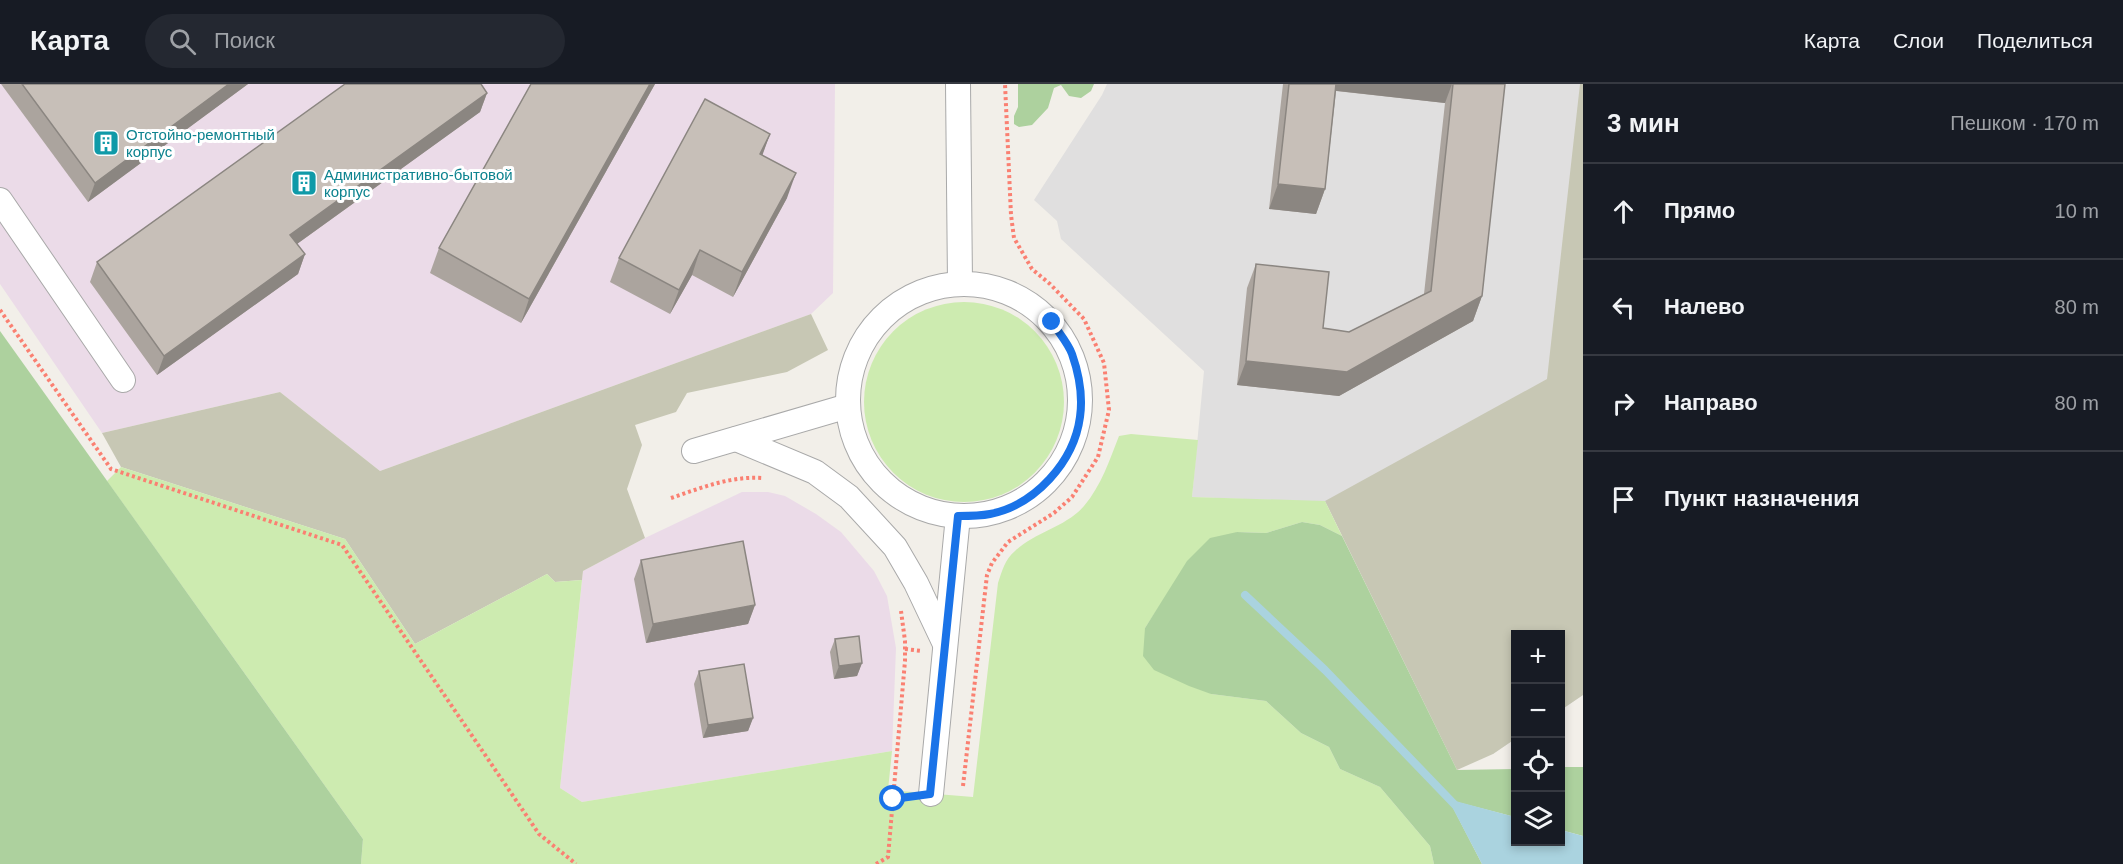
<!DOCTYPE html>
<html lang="ru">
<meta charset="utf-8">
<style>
:root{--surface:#171b24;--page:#242831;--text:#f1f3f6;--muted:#9ea1a6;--line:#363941}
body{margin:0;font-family:Arial,sans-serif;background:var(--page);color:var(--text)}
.controls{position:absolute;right:18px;bottom:18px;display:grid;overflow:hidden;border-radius:0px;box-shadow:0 3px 9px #0003}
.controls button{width:54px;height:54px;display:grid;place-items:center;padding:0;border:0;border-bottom:2px solid var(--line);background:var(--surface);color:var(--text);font:30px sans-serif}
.stop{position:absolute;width:18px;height:18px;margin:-14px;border:4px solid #1a73e8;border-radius:50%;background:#fff}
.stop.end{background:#1a73e8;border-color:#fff;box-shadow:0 2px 6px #0008}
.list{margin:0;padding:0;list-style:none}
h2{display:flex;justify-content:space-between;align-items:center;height:78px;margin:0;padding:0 24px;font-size:26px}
h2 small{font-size:20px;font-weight:400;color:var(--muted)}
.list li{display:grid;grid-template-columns:39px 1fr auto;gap:18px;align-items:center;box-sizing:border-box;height:96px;padding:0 24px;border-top:2px solid var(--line)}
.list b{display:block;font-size:22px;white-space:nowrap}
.list em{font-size:20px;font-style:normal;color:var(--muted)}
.icon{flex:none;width:33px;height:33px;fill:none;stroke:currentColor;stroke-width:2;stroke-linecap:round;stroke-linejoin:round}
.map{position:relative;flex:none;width:1583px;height:780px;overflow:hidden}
header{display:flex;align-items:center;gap:36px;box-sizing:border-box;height:84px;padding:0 30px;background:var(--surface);border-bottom:2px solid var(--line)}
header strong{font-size:28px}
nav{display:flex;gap:33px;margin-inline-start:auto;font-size:21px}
.search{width:420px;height:54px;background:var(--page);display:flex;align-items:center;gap:15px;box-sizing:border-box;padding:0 21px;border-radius:33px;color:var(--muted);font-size:22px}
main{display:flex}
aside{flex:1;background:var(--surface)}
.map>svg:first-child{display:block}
</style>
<header>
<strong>Карта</strong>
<div class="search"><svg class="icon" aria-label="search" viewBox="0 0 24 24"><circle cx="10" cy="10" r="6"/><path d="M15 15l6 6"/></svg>Поиск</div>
<nav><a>Карта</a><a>Слои</a><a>Поделиться</a></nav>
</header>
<main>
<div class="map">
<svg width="1583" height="780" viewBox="0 0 1583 780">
<rect width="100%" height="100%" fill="#f2efe9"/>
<path fill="#e0dfdf" d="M 1107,0 L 1583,0 L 1583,611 L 1561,626 L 1560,550 L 1516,550 L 1515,655 L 1493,670 L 1325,418 L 1192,413 L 1204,287 L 1061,155 L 1057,137 L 1034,116 L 1102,11 Z"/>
<g fill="#ebdbe8">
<path d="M 0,0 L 835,0 L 833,209 L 811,230 L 380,387 L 280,308 L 102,349 L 0,200 Z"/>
<path d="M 742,408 L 768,408 L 785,412 L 816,430 L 841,448 L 874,487 L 887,512 L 896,564 L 892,667 L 582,718 L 560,704 L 583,487 L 645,454 Z"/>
</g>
<g fill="#c7c7b4">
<path d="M 1580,0 L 1583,0 L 1583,611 L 1561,626 L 1560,550 L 1516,550 L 1515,655 L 1493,670 L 1457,686 L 1325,417 L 1547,295 Z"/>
<path d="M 811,230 L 828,266 L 787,288 L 687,309 L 676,328 L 635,341 L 642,361 L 627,405 L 645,454 L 583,487 L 582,496 L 555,498 L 547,490 L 415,560 L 345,455 L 121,383 L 102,349 L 280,308 L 380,387 Z"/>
</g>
<g fill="#cdebb0">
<circle cx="964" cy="318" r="100"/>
<path d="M 1131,350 L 1198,356 L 1192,413 L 1325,417 L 1342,452 L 1320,441 L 1302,438 L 1266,449 L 1237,448 L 1164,515 L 1145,544 L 1211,610 L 1266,617 L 1301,649 L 1329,663 L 1340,685 L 1380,703 L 1430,762 L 1434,780 L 361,780 L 363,755 L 107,397 L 121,383 L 345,455 L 415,560 L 547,490 L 555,498 L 582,496 L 560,704 L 582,718 L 892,667 L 888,706 L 973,713 L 998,499 C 1002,487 1005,475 1015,467 C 1035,448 1066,443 1084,422 C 1101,402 1110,375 1119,352 Z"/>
</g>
<g fill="#add19e">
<path d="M 1018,0 L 1094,0 L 1091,7 L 1081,14 L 1069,12 L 1061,1 L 1054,4 L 1048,24 L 1032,41 L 1019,43 L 1014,40 L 1014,32 L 1018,23 Z"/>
<path d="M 0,247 L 363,755 L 361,780 L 0,780 Z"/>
<path d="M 1302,438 L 1320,441 L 1342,452 L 1457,686 L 1515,685 L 1515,733 L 1449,716 L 1482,780 L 1434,780 L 1430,762 L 1380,703 L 1340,685 L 1329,663 L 1301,649 L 1266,617 L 1211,610 L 1189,602 L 1154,586 L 1143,572 L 1145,544 L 1187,477 L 1210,454 L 1237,448 L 1266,449 Z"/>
<path d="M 1560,683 L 1583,683 L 1583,752 L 1561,746 Z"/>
</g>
<path fill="#aad3df" d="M 1448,715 L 1515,733 L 1516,758 L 1560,758 L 1561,746 L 1583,752 L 1583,780 L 1482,780 Z"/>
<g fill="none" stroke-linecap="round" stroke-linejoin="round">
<path stroke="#aad3df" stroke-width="8" d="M 1245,511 L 1325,586 L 1456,722"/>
<defs>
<g id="minor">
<path d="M 958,0 L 960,199"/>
<path d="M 0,116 L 123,296"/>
<circle cx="964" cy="316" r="116"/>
<path d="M 736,355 L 815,388 L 849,413 L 895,463 L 916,499 L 944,558"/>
<path d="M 694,367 L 848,322"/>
<path d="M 931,710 L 958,432"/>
</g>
</defs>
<use href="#minor" stroke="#a9a9a9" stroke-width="26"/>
<g stroke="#fa8072" stroke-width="4" stroke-dasharray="3 3" stroke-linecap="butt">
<path d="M 0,226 L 111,385 L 342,461 L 539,750 L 576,780"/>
<path d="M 671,414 C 701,404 730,392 762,394"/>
<path d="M 905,565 L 922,567"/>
<path d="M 963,702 L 987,491 L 992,479 L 1008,458 L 1054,429 L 1072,413 L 1098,373 L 1109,326 L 1104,279 L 1084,235 L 1050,200 L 1032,185 L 1014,154 L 1011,131 L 1005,0"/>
<path d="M 893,715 L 905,577 L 905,557 L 901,527"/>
<path d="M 876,780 L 888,773 L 893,715 L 910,712"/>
</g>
<use href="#minor" stroke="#fff" stroke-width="24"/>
</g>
<g fill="#aba49e">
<path d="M 1,0 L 248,0 L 88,118 Z"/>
<path d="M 531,0 L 655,0 L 521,239 L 430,189 L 439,164 Z"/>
<path d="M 1283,0 L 1505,0 L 1482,212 L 1473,237 L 1339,312 L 1237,301 L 1247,204 L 1256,180 L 1323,244 L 1349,248 L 1424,210 L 1445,19 L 1336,7 L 1325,105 L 1316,130 L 1269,125 Z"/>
<path d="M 487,9 L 480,28 L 297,160 L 305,170 L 298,190 L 157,291 L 90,198 L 97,178 Z"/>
<path d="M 770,50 L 762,71 L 787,114 L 733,213 L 692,191 L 670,230 L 610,198 L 619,174 Z"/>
<path d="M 641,476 L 755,521 L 748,540 L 646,559 L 634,495 Z"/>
<path d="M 835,555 L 862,579 L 857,592 L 834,595 L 830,568 Z"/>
<path d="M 699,587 L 753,634 L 748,647 L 703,654 L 694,600 Z"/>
</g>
<g fill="#8b8681">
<path d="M 229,0 L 248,0 L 88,118 L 95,99 Z"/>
<path d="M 650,0 L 655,0 L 521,239 L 529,215 Z"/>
<path d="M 1332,0 L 1452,0 L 1445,19 L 1329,6 Z"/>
<path d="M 487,9 L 480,28 L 283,170 L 290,151 Z"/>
<path d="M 770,50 L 761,75 L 760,70 Z"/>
<path d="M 796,89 L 787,114 L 733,213 L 742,188 Z"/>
<path d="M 1278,100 L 1325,105 L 1316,130 L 1269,125 Z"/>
<path d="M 700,166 L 692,191 L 670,230 L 679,206 Z"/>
<path d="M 305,170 L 298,190 L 157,291 L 164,272 Z"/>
<path d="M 1482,212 L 1473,237 L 1339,312 L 1237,301 L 1246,277 Z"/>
<path d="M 755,521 L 748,540 L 646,559 L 653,540 Z"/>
<path d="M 862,579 L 857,592 L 834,595 L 839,582 Z"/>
<path d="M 753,634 L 748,647 L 703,654 L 708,641 Z"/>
</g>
<g fill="#c7bfb8" stroke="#8b8681" stroke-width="1.5">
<path d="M 22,0 L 229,0 L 95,99 Z"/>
<path d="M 345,0 L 481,0 L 487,9 L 290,151 L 305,170 L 164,272 L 97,178 Z"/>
<path d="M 531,0 L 650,0 L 529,215 L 439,164 Z"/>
<path d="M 1289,0 L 1336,0 L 1325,105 L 1278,100 Z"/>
<path d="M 1453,0 L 1505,0 L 1482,212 L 1347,288 L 1246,277 L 1256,180 L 1329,188 L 1323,244 L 1349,248 L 1431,207 Z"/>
<path d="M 705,15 L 770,50 L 760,70 L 796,89 L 742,188 L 700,166 L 679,206 L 619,174 Z"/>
<path d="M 743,457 L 755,521 L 653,540 L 641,476 Z"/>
<path d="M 859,552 L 862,579 L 839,582 L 835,555 Z"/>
<path d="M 744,580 L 753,634 L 708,641 L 699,587 Z"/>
</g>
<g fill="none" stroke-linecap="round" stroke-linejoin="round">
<path stroke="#1a73e8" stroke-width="8" d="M 893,715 L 930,710 L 958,432 C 969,432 980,432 990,430 C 1035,421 1074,378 1080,333 C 1083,312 1079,290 1072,270 C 1068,259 1058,248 1052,238"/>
</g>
<defs>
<symbol id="building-square" viewBox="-11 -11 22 22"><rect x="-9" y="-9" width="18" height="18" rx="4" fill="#0f9aa8" stroke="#fff"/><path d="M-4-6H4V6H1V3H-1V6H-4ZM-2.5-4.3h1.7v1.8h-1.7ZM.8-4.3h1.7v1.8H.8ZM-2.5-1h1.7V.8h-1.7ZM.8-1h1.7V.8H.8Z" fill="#fff"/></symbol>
</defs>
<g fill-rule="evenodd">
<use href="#building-square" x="91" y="44" width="30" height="30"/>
<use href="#building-square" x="289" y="84" width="30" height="30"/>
</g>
<g text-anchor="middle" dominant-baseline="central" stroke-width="6" stroke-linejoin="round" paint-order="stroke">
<g font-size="15" fill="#0d838f" stroke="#fff" text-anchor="start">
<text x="126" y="50">Отстойно-ремонтный<tspan x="126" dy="17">корпус</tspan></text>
<text x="324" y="90">Административно-бытовой<tspan x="324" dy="17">корпус</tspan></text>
</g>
</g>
</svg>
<div class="controls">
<button>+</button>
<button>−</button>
<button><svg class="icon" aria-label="locate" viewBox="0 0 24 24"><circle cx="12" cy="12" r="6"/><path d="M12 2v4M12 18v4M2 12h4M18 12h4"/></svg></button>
<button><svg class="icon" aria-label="layers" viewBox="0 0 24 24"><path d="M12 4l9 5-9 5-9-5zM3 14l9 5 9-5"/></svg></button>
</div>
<div class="stop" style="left:893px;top:715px"></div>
<div class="stop end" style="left:1052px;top:238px"></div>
</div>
<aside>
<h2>3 мин<small>Пешком · 170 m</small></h2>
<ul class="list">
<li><svg class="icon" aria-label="ahead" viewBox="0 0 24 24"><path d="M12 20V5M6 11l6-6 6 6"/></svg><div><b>Прямо</b></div><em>10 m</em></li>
<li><svg class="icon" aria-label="left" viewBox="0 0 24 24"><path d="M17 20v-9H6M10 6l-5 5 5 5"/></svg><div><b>Налево</b></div><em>80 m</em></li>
<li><svg class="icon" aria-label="right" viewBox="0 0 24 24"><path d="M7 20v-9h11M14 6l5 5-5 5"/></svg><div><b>Направо</b></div><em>80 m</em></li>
<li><svg class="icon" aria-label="arrive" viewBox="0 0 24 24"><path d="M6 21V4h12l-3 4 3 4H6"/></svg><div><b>Пункт назначения</b></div></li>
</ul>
</aside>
</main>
